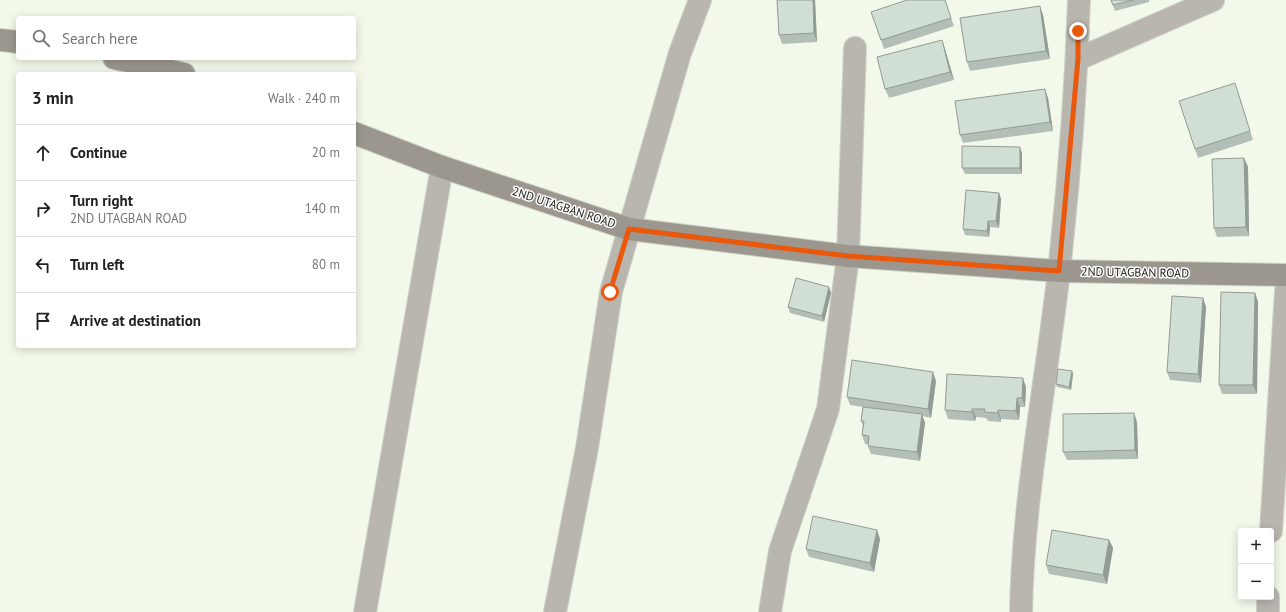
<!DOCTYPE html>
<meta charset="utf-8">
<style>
:root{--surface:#fff;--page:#f6f6f6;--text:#222;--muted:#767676;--line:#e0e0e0}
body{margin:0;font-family:"PT Sans",sans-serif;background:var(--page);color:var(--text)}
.controls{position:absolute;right:12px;bottom:12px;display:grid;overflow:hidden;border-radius:4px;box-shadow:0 2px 10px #0003}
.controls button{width:36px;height:36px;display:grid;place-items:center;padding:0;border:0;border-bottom:1px solid var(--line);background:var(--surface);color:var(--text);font:20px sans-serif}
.stop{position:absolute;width:12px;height:12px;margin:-9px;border:3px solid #ea580c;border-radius:50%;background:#fff}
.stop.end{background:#ea580c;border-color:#fff;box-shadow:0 1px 4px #0008}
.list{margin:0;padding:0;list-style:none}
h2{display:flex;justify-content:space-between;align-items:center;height:52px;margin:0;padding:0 16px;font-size:17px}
h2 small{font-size:13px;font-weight:400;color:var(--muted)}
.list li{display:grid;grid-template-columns:26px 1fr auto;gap:12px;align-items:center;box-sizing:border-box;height:56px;padding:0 16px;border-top:1px solid var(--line)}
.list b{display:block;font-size:15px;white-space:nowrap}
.list p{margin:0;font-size:13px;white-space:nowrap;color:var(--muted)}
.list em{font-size:13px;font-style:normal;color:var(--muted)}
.icon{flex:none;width:22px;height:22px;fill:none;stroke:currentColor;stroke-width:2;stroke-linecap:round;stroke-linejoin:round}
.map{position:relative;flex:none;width:1286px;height:612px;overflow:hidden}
.search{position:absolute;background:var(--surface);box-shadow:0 2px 10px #0003;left:16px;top:16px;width:340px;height:44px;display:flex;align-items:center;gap:10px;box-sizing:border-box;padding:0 14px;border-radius:4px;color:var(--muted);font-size:15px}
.panel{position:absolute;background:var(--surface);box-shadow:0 2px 10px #0003;left:16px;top:72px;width:340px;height:276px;border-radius:4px}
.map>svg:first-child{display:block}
</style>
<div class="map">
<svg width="1286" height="612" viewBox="0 0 1286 612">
<rect width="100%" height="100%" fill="#f3f9ea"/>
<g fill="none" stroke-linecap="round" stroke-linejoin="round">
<defs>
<g id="street">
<path d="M 1078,59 L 1213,0"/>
<path d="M 1271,531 L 1286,291"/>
<path d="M 365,612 L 442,167"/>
<path d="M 555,612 L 587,448 L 611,292 L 680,53 L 700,0"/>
<path d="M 770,612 L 780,551 L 828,409 L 848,256 L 855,48"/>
<path d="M 1021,612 C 1023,498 1046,385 1059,271 C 1069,181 1076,90 1079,0"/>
<path d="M 1268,612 L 1268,597"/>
</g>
<g id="secondary">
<path d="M 0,40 L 18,42"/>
<path d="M 114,58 L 184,74"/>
<path d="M 354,133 L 442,167 L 629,229 L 848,256 L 1059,271 L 1286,275"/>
</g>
</defs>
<use href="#street" stroke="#cdd2c5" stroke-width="24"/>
<use href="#secondary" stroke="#cdd2c5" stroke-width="24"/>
<use href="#street" stroke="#b9b6b0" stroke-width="22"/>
<use href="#secondary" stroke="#9b978e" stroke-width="22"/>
</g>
<g fill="#b3bfb6">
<path d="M 777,0 L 815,0 L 817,42 L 782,44 L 779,35 Z"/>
<path d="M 945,0 L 954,26 L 884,49 L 871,12 Z"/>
<path d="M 1111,0 L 1149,0 L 1149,2 L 1115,11 Z"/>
<path d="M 1043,15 L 1050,59 L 970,71 L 967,62 Z"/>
<path d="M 942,40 L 945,49 L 954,80 L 889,98 L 885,89 Z"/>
<path d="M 1238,92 L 1253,140 L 1198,158 L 1195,149 Z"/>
<path d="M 1048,98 L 1053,131 L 963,143 L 960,135 Z"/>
<path d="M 1022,153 L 1022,174 L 965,174 L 962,168 Z"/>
<path d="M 1244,158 L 1248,167 L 1249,236 L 1217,237 L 1214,228 Z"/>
<path d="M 999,193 L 1001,199 L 999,228 L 990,227 L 989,237 L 965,235 L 963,229 Z"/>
<path d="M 829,287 L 831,293 L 824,322 L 790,313 L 788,307 Z"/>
<path d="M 1255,293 L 1258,302 L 1257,394 L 1222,394 L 1219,385 Z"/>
<path d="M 1203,298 L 1206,307 L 1201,383 L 1170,380 L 1167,372 Z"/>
<path d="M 1072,371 L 1073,374 L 1071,390 L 1057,387 L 1056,384 Z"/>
<path d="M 936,381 L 931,418 L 922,416 L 925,423 L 920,461 L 871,454 L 868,446 L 868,444 L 865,444 L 862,435 L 863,426 L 861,421 L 863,407 L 850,405 L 847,397 Z"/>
<path d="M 1026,387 L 1025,407 L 1020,407 L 1019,420 L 1001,419 L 1001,422 L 988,421 L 986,418 L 976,417 L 975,421 L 948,419 L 945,410 Z"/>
<path d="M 1137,422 L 1138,459 L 1067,460 L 1063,452 Z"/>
<path d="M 880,539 L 874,572 L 809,557 L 806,549 Z"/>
<path d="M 1109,540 L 1113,548 L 1107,584 L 1049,574 L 1046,565 Z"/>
</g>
<g fill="#929b94">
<path d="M 813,0 L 815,0 L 817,42 L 814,33 Z"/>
<path d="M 1040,6 L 1043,15 L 1050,59 L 1046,51 Z"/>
<path d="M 942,40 L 945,49 L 954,80 L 950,72 Z"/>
<path d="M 1045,89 L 1048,98 L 1053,131 L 1050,122 Z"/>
<path d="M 1020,147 L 1022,153 L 1022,174 L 1020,168 Z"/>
<path d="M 1244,158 L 1248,167 L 1249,236 L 1246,227 Z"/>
<path d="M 999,193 L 1001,199 L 999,228 L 996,221 Z"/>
<path d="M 988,221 L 990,227 L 989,237 L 987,231 Z"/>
<path d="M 829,287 L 831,293 L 824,322 L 822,316 Z"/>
<path d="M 1255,293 L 1258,302 L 1257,394 L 1253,385 Z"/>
<path d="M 1203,298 L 1206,307 L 1201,383 L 1198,374 Z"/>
<path d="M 1072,371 L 1073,374 L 1071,390 L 1069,387 Z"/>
<path d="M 933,372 L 936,381 L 931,418 L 928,409 Z"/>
<path d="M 1023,378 L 1026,387 L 1025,407 L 1022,398 Z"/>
<path d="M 1017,398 L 1020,407 L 1019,420 L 1016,411 Z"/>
<path d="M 972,409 L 976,417 L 975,421 L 972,412 Z"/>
<path d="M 998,410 L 1001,419 L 1001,422 L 998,413 Z"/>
<path d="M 1134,413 L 1137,422 L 1138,459 L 1135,450 Z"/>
<path d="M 922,414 L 925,423 L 920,461 L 917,452 Z"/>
<path d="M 877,530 L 880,539 L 874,572 L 870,563 Z"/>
<path d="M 1109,540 L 1113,548 L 1107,584 L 1103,575 Z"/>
</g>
<g fill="#d0ded4" stroke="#929b94">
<path d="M 777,0 L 813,0 L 814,33 L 779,35 Z"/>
<path d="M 907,0 L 945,0 L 951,18 L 881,40 L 871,12 Z"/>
<path d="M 1111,0 L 1133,0 L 1113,5 Z"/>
<path d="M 1040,6 L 1046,51 L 967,62 L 960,18 Z"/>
<path d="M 942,40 L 950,72 L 885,89 L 877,57 Z"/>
<path d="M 1235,83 L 1250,131 L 1195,149 L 1179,101 Z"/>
<path d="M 1045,89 L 1050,122 L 960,135 L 955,101 Z"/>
<path d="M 962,146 L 1020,147 L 1020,168 L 962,168 Z"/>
<path d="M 1244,158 L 1246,227 L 1214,228 L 1212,159 Z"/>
<path d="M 966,190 L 999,193 L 996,221 L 988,221 L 987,231 L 963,229 Z"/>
<path d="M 796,278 L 829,287 L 822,316 L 788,307 Z"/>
<path d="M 1221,292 L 1255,293 L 1253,385 L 1219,385 Z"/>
<path d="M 1172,296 L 1203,298 L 1198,374 L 1167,372 Z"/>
<path d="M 852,360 L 933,372 L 928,409 L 847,397 Z"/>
<path d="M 1058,369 L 1072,371 L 1069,387 L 1056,384 Z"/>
<path d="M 947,374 L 1023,378 L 1022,398 L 1017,398 L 1016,411 L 998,410 L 998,413 L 984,412 L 985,409 L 972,409 L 972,412 L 945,410 Z"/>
<path d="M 863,407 L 922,414 L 917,452 L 868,446 L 869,436 L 862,435 L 864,421 L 861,421 Z"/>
<path d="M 1134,413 L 1135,450 L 1063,452 L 1063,414 Z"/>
<path d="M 813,516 L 877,530 L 870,563 L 806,549 Z"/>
<path d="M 1052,530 L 1109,540 L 1103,575 L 1046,565 Z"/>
</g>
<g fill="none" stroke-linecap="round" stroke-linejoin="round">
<path stroke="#ea580c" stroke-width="5" d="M 610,292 L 629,229 L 848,256 L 1059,271 L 1078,59 L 1078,31"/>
</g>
<g text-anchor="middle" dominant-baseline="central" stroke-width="3" stroke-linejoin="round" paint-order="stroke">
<g font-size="12" fill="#20221c" stroke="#fff">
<text transform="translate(564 207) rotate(18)">2ND UTAGBAN ROAD</text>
<text transform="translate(1135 272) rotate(1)">2ND UTAGBAN ROAD</text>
</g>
</g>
</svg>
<div class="controls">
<button>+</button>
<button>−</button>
</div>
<div class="stop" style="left:610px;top:292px"></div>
<div class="stop end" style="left:1078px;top:31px"></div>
<div class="search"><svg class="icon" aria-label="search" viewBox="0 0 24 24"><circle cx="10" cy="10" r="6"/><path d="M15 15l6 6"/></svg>Search here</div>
<section class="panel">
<h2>3 min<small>Walk · 240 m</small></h2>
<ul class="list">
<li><svg class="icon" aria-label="ahead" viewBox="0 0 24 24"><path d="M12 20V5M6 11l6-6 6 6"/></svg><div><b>Continue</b></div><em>20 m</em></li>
<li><svg class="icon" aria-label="right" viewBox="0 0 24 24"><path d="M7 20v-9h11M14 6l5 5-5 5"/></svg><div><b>Turn right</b><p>2ND UTAGBAN ROAD</p></div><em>140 m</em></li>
<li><svg class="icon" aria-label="left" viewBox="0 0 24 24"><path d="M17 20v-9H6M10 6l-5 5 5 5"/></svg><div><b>Turn left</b></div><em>80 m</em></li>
<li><svg class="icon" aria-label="arrive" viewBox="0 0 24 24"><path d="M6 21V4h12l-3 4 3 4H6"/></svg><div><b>Arrive at destination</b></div></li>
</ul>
</section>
</div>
